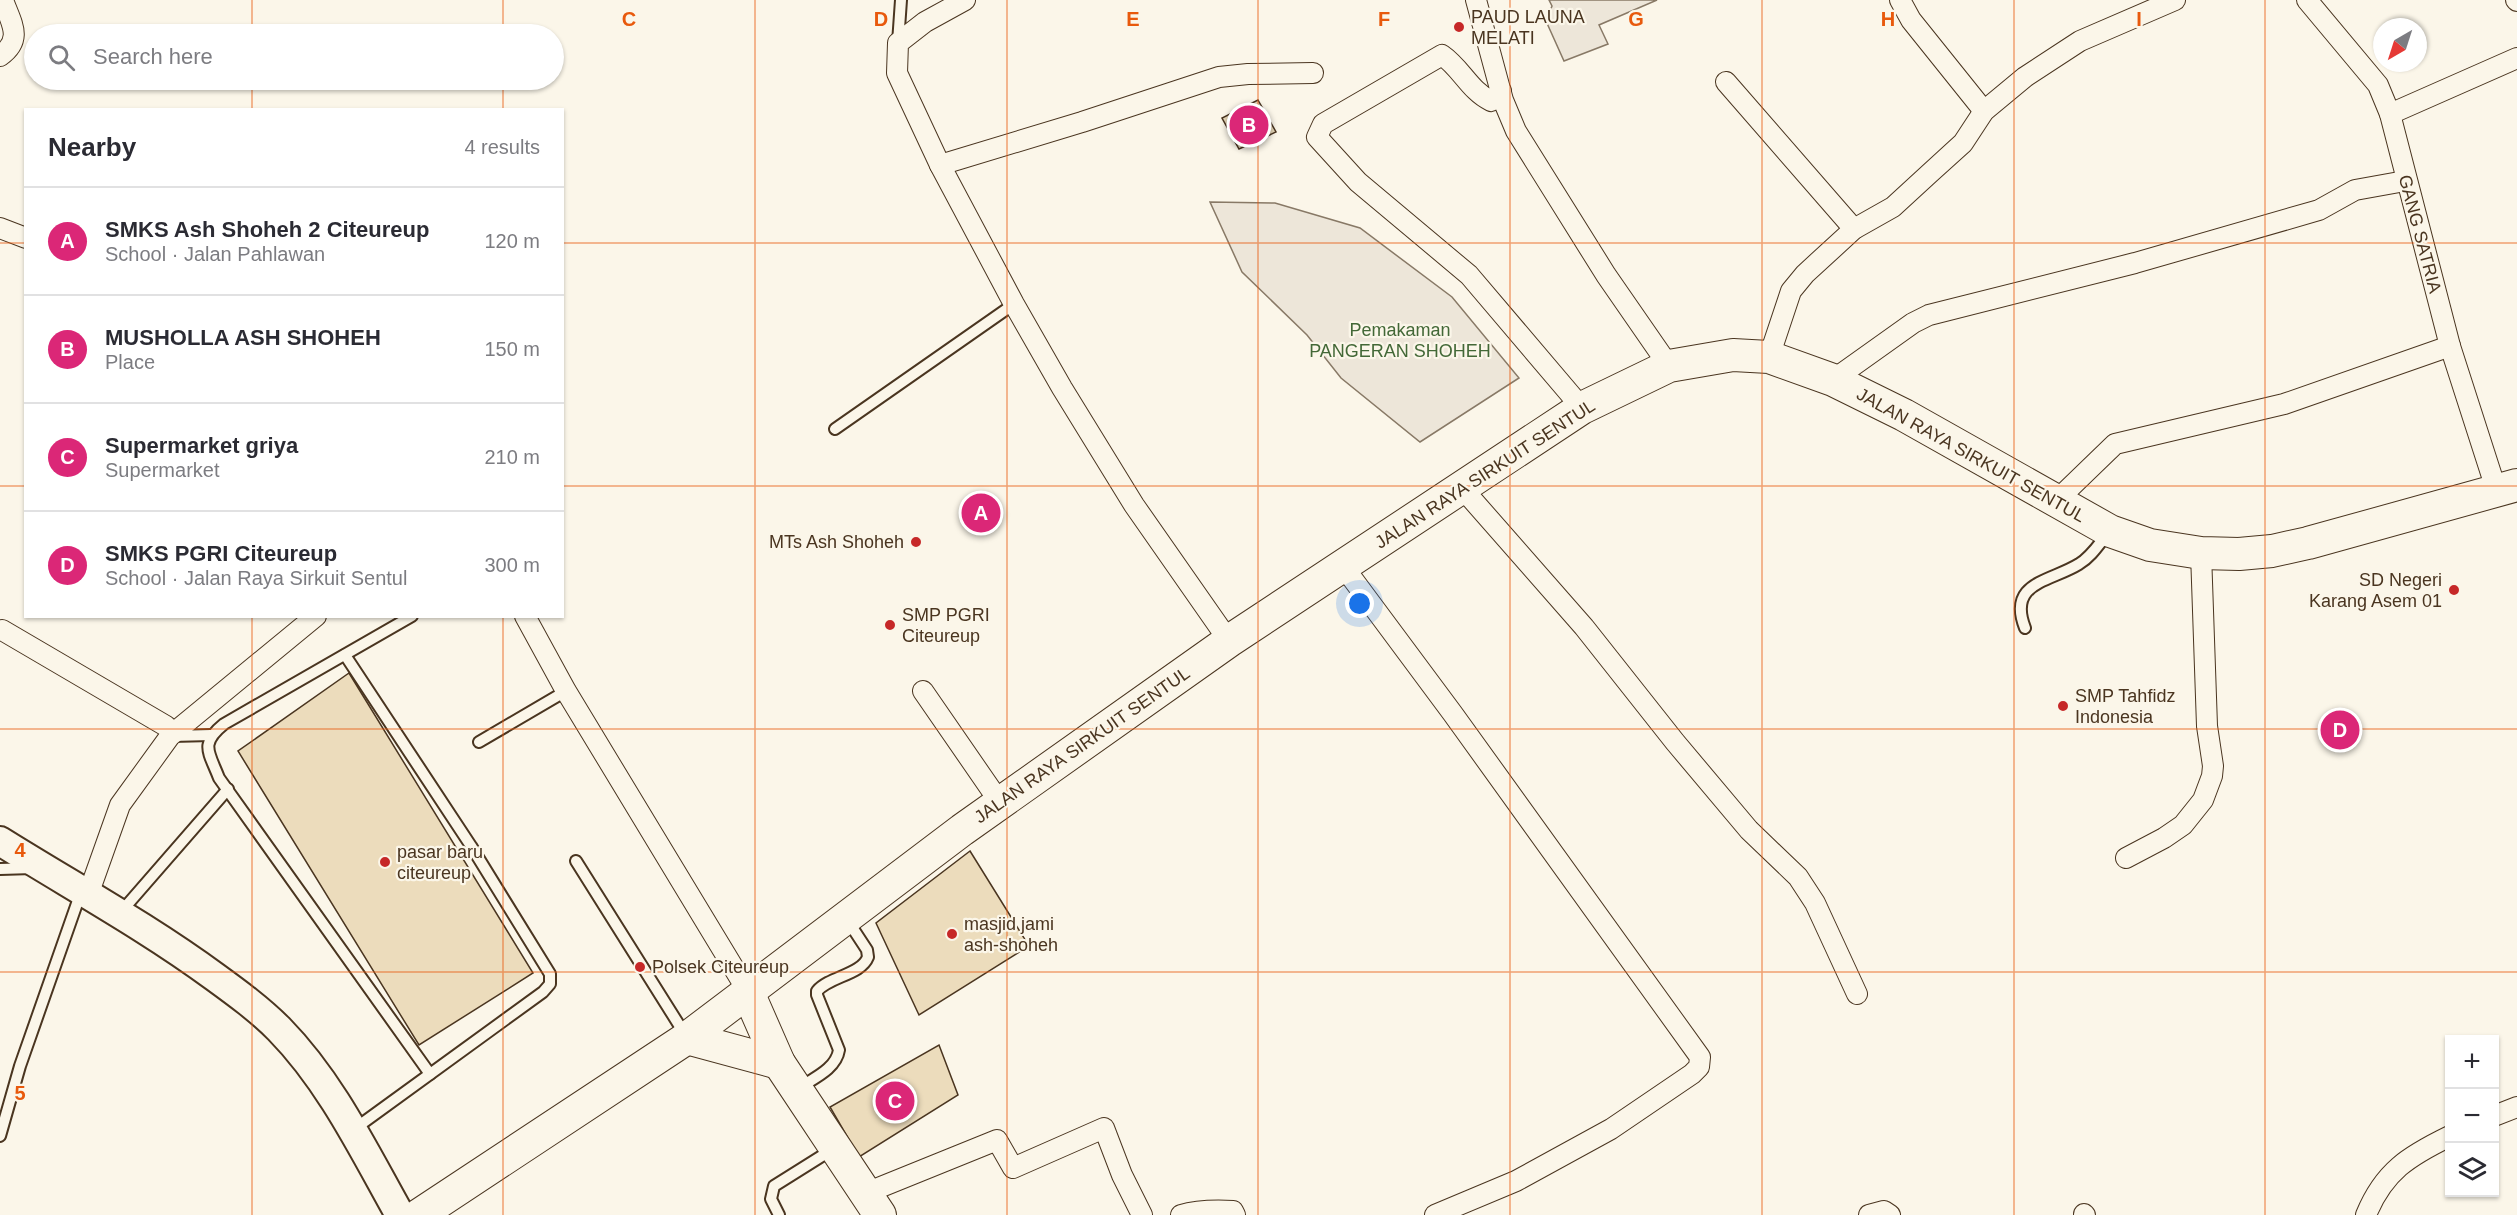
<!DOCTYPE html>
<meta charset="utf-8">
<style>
:root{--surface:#fff;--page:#f2f2f3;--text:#2b2b33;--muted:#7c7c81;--line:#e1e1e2;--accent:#db2777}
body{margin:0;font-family:Arial,sans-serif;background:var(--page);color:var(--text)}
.controls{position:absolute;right:18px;bottom:18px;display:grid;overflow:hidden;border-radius:0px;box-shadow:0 2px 4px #0004}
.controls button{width:54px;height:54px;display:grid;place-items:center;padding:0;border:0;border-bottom:2px solid var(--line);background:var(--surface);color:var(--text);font:30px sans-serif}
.compass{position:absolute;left:2373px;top:18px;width:54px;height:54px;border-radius:50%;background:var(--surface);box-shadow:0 2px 4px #0004;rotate:219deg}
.you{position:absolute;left:1360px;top:604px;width:21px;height:21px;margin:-15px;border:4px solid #fff;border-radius:50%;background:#1a73e8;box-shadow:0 0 0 9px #1a73e833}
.badge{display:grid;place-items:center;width:39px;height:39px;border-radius:50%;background:var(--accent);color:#fff;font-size:20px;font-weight:700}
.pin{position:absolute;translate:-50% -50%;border:3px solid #fff;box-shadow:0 2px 6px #0006}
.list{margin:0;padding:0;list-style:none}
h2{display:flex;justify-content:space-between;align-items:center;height:78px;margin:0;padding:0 24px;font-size:26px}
h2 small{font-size:20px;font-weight:400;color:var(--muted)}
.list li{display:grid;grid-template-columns:39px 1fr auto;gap:18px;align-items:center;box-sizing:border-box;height:108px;padding:0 24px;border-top:2px solid var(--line)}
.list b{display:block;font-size:22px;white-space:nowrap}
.list p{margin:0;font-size:20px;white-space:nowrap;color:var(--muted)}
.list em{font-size:20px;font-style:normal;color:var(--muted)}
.icon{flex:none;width:33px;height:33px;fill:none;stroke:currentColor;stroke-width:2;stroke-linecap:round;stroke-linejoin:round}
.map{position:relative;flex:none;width:2517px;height:1215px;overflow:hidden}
.search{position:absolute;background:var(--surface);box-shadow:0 2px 4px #0004;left:24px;top:24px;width:540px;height:66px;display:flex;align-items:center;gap:15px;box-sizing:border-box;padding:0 21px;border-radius:33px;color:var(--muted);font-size:22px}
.panel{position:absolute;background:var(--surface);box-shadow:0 2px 4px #0004;left:24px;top:108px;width:540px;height:510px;border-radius:0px}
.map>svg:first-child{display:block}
</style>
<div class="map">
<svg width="2517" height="1215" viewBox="0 0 2517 1215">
<rect width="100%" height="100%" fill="#fbf6e9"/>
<g fill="#ede6d9" stroke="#887966" stroke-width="1.5">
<path d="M 1549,0 L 1657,0 L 1599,25 L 1608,44 L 1564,61 L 1546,21 L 1552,6 Z"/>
<path d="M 1210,202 L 1275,203 L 1360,228 L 1452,297 L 1519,378 L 1420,442 L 1341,378 L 1307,335 L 1242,272 Z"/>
</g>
<g fill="#ecdcbc" stroke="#4a3520" stroke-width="1.5">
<path d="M 1258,100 L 1276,132 L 1239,149 L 1222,118 Z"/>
<path d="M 349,673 L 533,973 L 419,1045 L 238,751 Z"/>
<path d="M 970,851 L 1029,946 L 919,1015 L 876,923 Z"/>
<path d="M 939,1045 L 958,1095 L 859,1157 L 830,1107 Z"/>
</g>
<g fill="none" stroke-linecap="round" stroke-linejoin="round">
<defs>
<g id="lane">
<path d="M 898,43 L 901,0"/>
<path d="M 835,429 L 1014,304"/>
<path d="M 412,616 L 224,724 C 199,744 209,752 219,778 L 430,1074"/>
<path d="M 2025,628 C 2007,582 2050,582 2079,564 C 2091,557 2099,544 2108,533"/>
<path d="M 345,655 L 471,846 L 550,974 L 550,984 L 543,992 L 353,1130"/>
<path d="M 172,736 L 211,735"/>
<path d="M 479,742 L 566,691"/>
<path d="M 576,861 L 686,1036"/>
<path d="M 0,869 L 33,868"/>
<path d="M 120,913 L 228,789"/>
<path d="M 799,1088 C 814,1078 836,1069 839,1050 L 817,995 L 817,991 C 830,976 861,975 868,957 L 867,950 L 848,921"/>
<path d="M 0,1136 L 20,1066 L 81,892"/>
<path d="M 779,1215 L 771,1199 L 774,1186 L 833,1149"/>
</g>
<g id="street">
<path d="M 965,0 L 925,22 L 898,43 L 897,73 L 940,165 L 1014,304 L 1062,388 L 1134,505 L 1229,641"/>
<path d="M 1476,0 L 1503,100 L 1516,131 L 1606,275 L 1669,366"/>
<path d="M 1900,0 L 1911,20 L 1984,111"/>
<path d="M 2307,0 L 2378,85 L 2390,114 L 2450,346 L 2496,489"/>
<path d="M 2516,0 L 2517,1"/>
<path d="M 0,56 C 24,39 11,23 3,0"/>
<path d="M 1726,82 L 1854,229"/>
<path d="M 1501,91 L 1491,101 C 1470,91 1461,68 1442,55 L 1323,124 L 1317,137 L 1358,182 L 1469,275 L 1582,408"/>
<path d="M 2390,114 L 2517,58"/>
<path d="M 940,165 L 1082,122 L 1219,77 L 1248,74 L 1313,73"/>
<path d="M 0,228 L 26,238"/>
<path d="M 1769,357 L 1791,291 L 1805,274 L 1854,229 L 1893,207 L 1930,173 L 1963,143 L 1984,111 L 2025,77 L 2080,41 L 2175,0"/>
<path d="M 1833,380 L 1913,323 L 1929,315 L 2135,263 L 2319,210 L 2355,190 L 2405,181"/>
<path d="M 1462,488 L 1584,627 L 1675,742 L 1749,830 L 1798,877 L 1815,903 L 1857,994"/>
<path d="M 2055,502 L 2115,444 L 2284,404 L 2450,346"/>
<path d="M 1343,566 L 1453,714 L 1700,1057 L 1699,1067 L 1692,1074 L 1611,1129 L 1516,1181 L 1435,1215"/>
<path d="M 525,616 L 566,691 L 747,990"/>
<path d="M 2,630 L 166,726"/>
<path d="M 923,691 L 1001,804"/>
<path d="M 2126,858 L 2164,838 L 2183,825 L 2203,800 L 2212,776 L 2213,766 L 2207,726 L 2201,553"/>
<path d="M 88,895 L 120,805 L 170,736 L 316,616"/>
<path d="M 2494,1116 L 2517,1107"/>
<path d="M 866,1193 L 997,1140 L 1013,1168 L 1104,1128 L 1122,1175 L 1142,1215"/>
<path d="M 2084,1214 L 2085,1215"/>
<path d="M 1181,1215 C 1198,1210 1215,1210 1233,1211 L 1235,1215"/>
<path d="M 1869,1215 L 1884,1211 L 1890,1215"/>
<path d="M 2366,1215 C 2384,1171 2409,1156 2450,1136"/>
</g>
<path id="secondary" d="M 0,841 C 72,886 147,927 215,977 C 237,993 259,1009 279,1029 C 331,1082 364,1151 400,1215"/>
<g id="primary">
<path d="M 747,990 L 779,1063 L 880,1215"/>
<path d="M 687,1038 L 779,1063"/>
<path d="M 419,1215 L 687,1038 L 962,830 L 1229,641 L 1582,408 L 1669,366 L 1733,355 L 1769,357 L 1833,380 L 1904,415 L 2110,531 L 2150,545 L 2201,553 L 2239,554 L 2272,551 L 2308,543 L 2517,485"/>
</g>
</defs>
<use href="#lane" stroke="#4a3520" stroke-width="14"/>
<use href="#street" stroke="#4a3520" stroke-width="22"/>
<use href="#secondary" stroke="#4a3520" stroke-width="32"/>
<use href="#primary" stroke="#4a3520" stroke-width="34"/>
<use href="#lane" stroke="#fbf6e9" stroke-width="10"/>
<use href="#street" stroke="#fbf6e9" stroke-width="20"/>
<use href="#secondary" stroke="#fbf6e9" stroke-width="28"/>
<use href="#primary" stroke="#fbf6e9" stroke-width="32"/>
</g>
<path fill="none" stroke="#e8590c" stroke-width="1.5" stroke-opacity="0.55" d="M 252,0 L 252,34M 503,0 L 503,34M 755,0 L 755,1215M 1007,0 L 1007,1215M 1258,0 L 1258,1215M 1510,0 L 1510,1215M 1762,0 L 1762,1215M 2014,0 L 2014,1215M 2265,0 L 2265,1215M 252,80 L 252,110M 503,80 L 503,110M 0,243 L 26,243M 562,243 L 2517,243M 0,486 L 26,486M 562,486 L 2517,486M 252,616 L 252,1215M 503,616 L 503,1215M 0,729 L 2517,729M 0,972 L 2517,972"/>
<g fill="#c62828" stroke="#fbf6e9" stroke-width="2">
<circle cx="1459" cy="27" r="6"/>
<circle cx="916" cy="542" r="6"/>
<circle cx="2454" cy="590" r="6"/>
<circle cx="890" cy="625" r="6"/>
<circle cx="2063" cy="706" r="6"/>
<circle cx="385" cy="862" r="6"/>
<circle cx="952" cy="934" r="6"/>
<circle cx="640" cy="967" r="6"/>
</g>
<g text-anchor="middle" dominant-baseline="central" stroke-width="4.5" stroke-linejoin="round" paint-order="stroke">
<g font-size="18" fill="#4a3520" stroke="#fbf6e9" text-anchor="start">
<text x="1471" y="17">PAUD LAUNA<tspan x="1471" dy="21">MELATI</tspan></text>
<text x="904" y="542" text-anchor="end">MTs Ash Shoheh</text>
<text x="2442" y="580" text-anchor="end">SD Negeri<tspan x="2442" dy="21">Karang Asem 01</tspan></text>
<text x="902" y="615">SMP PGRI<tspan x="902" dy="21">Citeureup</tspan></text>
<text x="2075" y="696">SMP Tahfidz<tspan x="2075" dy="21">Indonesia</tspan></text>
<text x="397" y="852">pasar baru<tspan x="397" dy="21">citeureup</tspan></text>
<text x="964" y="924">masjid jami<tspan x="964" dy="21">ash-shoheh</tspan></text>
<text x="652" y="967">Polsek Citeureup</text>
</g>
<g font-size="18" fill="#4a3520" stroke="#fbf6e9">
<text transform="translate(2420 234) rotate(75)">GANG SATRIA</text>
<text transform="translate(1971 455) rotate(29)">JALAN RAYA SIRKUIT SENTUL</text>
<text transform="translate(1485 474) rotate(-33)">JALAN RAYA SIRKUIT SENTUL</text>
<text transform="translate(1082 745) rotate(-35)">JALAN RAYA SIRKUIT SENTUL</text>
</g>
<g font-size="18" fill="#436837" stroke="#fbf6e9">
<text x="1400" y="330">Pemakaman<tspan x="1400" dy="21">PANGERAN SHOHEH</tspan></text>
</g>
</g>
<g font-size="20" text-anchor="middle" font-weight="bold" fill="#e8590c" stroke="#fbf6e9" stroke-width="4.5" stroke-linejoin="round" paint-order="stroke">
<text x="629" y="26">C</text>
<text x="881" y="26">D</text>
<text x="1133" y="26">E</text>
<text x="1384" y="26">F</text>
<text x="1636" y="26">G</text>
<text x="1888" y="26">H</text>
<text x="2139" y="26">I</text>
<text x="20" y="857">4</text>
<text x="20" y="1100">5</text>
</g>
</svg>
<div class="controls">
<button>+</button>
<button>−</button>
<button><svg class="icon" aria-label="layers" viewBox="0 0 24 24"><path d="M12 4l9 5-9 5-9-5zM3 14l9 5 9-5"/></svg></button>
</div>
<svg class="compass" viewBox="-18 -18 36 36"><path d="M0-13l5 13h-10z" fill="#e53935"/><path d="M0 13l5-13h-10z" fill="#7c7c81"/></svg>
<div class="you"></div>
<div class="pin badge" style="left:981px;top:513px">A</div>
<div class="pin badge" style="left:1249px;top:125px">B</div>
<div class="pin badge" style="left:895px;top:1101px">C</div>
<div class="pin badge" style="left:2340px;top:730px">D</div>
<div class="search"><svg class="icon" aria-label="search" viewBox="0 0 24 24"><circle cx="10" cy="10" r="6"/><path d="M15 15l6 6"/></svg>Search here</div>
<section class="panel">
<h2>Nearby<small>4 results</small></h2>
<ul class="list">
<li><span class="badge">A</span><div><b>SMKS Ash Shoheh 2 Citeureup</b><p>School · Jalan Pahlawan</p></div><em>120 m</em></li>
<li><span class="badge">B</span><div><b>MUSHOLLA ASH SHOHEH</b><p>Place</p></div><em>150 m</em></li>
<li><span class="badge">C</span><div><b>Supermarket griya</b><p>Supermarket</p></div><em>210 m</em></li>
<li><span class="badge">D</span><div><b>SMKS PGRI Citeureup</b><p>School · Jalan Raya Sirkuit Sentul</p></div><em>300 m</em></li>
</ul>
</section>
</div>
